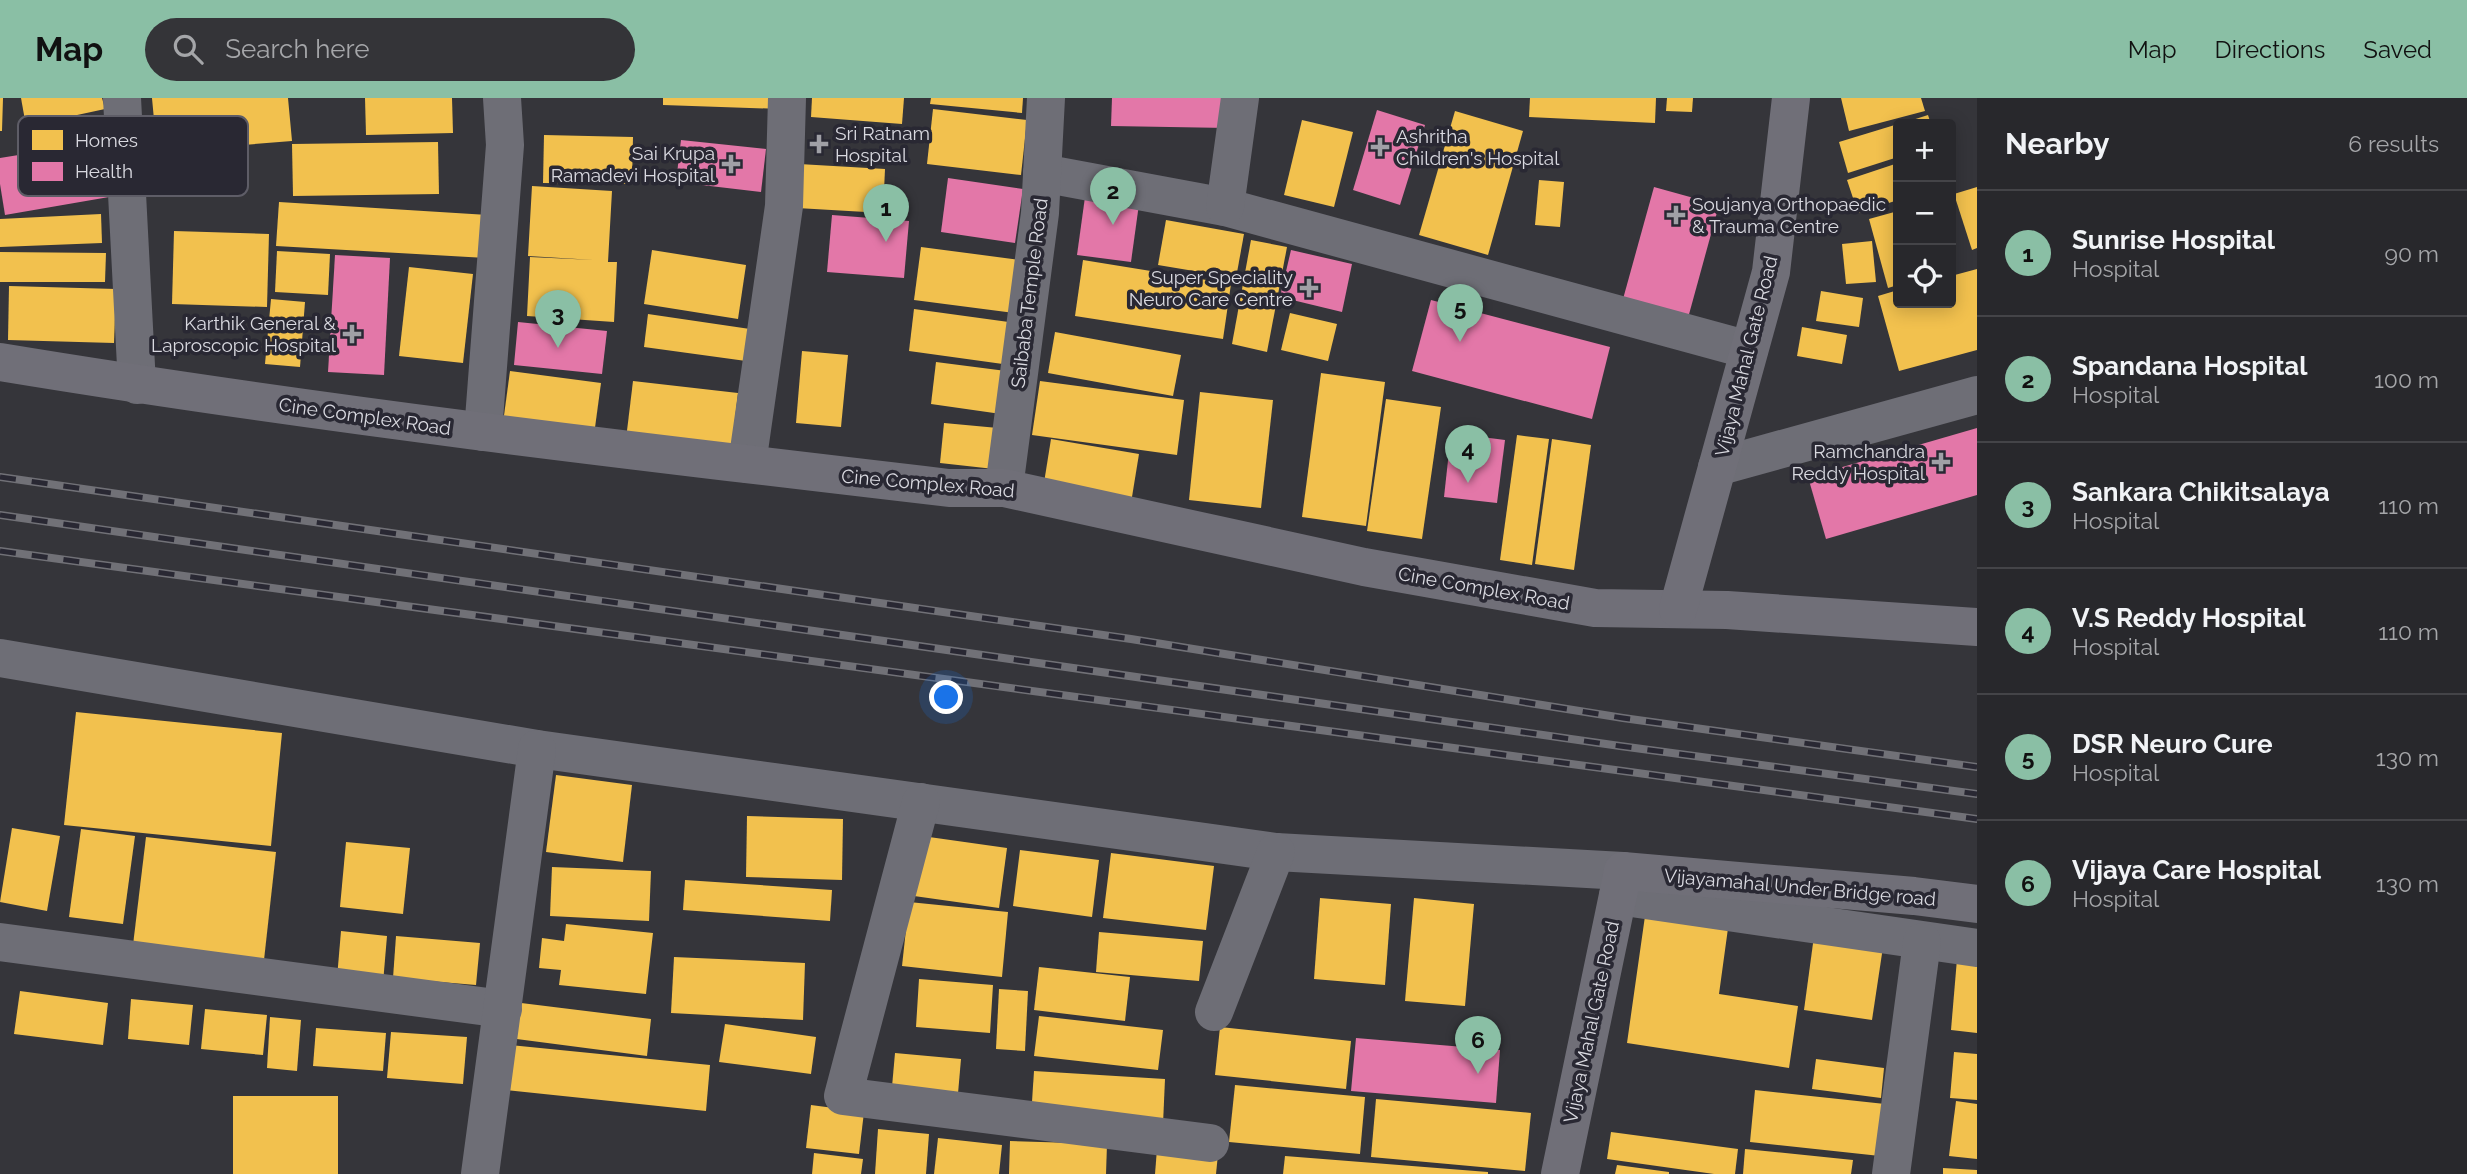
<!DOCTYPE html>
<meta charset="utf-8">
<style>
:root{--surface:#28282c;--page:#343438;--text:#f1f3f6;--muted:#a5a6a9;--line:#444448;--accent:#8abfa5}
body{margin:0;font-family:Raleway,sans-serif;background:var(--page);color:var(--text)}
.controls{position:absolute;right:21px;top:21px;display:grid;overflow:hidden;border-radius:7px;box-shadow:0 4px 18px #0003}
.controls button{width:63px;height:63px;display:grid;place-items:center;padding:0;border:0;border-bottom:2px solid var(--line);background:var(--surface);color:var(--text);font:35px sans-serif}
.you{position:absolute;left:947px;top:600px;width:24px;height:24px;margin:-18px;border:5px solid #fff;border-radius:50%;background:#1a73e8;box-shadow:0 0 0 10px #1a73e833}
.badge{display:grid;place-items:center;width:46px;height:46px;border-radius:50%;background:var(--accent);color:#111;font-size:23px;font-weight:700}
.pin{position:absolute;translate:-50% -58px;filter:drop-shadow(0 2px 4px #0008)}
.pin::after{content:'';position:absolute;top:37px;width:24px;height:21px;background:inherit;clip-path:polygon(0 0,100% 0,50% 100%)}
.list{margin:0;padding:0;list-style:none}
h2{display:flex;justify-content:space-between;align-items:center;height:91px;margin:0;padding:0 28px;font-size:30px}
h2 small{font-size:23px;font-weight:400;color:var(--muted)}
.list li{display:grid;grid-template-columns:46px 1fr auto;gap:21px;align-items:center;box-sizing:border-box;height:126px;padding:0 28px;border-top:2px solid var(--line)}
.list b{display:block;font-size:26px;white-space:nowrap}
.list p{margin:0;font-size:23px;white-space:nowrap;color:var(--muted)}
.list em{font-size:23px;font-style:normal;color:var(--muted)}
.icon{flex:none;width:38px;height:38px;fill:none;stroke:currentColor;stroke-width:2;stroke-linecap:round;stroke-linejoin:round}
.map{position:relative;flex:none;width:1977px;height:1076px;overflow:hidden}
header{display:flex;align-items:center;gap:42px;box-sizing:border-box;height:98px;padding:0 35px;background:var(--accent);color:#111}
header strong{font-size:33px}
nav{display:flex;gap:38px;margin-inline-start:auto;font-size:24px}
.search{width:490px;height:63px;background:var(--page);display:flex;align-items:center;gap:18px;box-sizing:border-box;padding:0 24px;border-radius:38px;color:var(--muted);font-size:26px}
main{display:flex}
aside{flex:1;background:var(--surface)}
.map>svg:first-child{display:block}
</style>
<header>
<strong>Map</strong>
<div class="search"><svg class="icon" aria-label="search" viewBox="0 0 24 24"><circle cx="10" cy="10" r="6"/><path d="M15 15l6 6"/></svg>Search here</div>
<nav><a>Map</a><a>Directions</a><a>Saved</a></nav>
</header>
<main>
<div class="map">
<svg width="1977" height="1076" viewBox="0 0 1977 1076">
<rect width="100%" height="100%" fill="#35353a"/>
<g fill="#f2c14e">
<path d="M 0,0 L 3,0 L 2,33 L 0,33 Z"/>
<path d="M 21,0 L 102,0 L 105,11 L 26,28 Z"/>
<path d="M 152,0 L 288,0 L 292,43 L 157,54 Z"/>
<path d="M 365,0 L 452,0 L 453,35 L 366,37 Z"/>
<path d="M 663,0 L 782,0 L 781,11 L 663,7 Z"/>
<path d="M 812,0 L 904,0 L 902,26 L 811,19 Z"/>
<path d="M 931,0 L 1023,0 L 1022,15 L 930,6 Z"/>
<path d="M 1530,0 L 1656,0 L 1655,25 L 1529,19 Z"/>
<path d="M 1667,0 L 1693,0 L 1692,14 L 1666,13 Z"/>
<path d="M 1841,0 L 1921,0 L 1925,13 L 1849,33 Z"/>
<path d="M 933,11 L 1027,22 L 1021,77 L 927,66 Z"/>
<path d="M 1455,13 L 1523,33 L 1488,157 L 1419,137 Z"/>
<path d="M 1928,17 L 1931,26 L 1900,26 Z"/>
<path d="M 1302,22 L 1353,34 L 1334,109 L 1284,97 Z"/>
<path d="M 1898,26 L 1898,59 L 1848,75 L 1839,44 Z"/>
<path d="M 544,37 L 633,39 L 632,86 L 543,85 Z"/>
<path d="M 438,44 L 439,96 L 293,98 L 292,46 Z"/>
<path d="M 1898,65 L 1898,102 L 1858,115 L 1847,82 Z"/>
<path d="M 799,66 L 885,71 L 883,115 L 797,110 Z"/>
<path d="M 1539,82 L 1564,84 L 1560,129 L 1535,127 Z"/>
<path d="M 532,88 L 612,93 L 608,164 L 617,164 L 614,224 L 527,218 L 530,159 L 594,162 L 528,158 Z"/>
<path d="M 1977,89 L 1977,150 L 1972,152 L 1954,96 Z"/>
<path d="M 279,104 L 488,117 L 486,160 L 276,148 Z"/>
<path d="M 1898,113 L 1898,187 L 1888,190 L 1869,121 Z"/>
<path d="M 101,116 L 102,145 L 0,149 L 0,121 Z"/>
<path d="M 1166,122 L 1244,136 L 1236,180 L 1158,167 Z"/>
<path d="M 174,133 L 269,136 L 267,209 L 172,206 Z"/>
<path d="M 1251,142 L 1287,149 L 1267,254 L 1232,246 Z"/>
<path d="M 1872,143 L 1876,184 L 1846,186 L 1842,146 Z"/>
<path d="M 921,149 L 1028,163 L 1021,216 L 914,202 Z"/>
<path d="M 652,152 L 746,167 L 738,221 L 644,206 Z"/>
<path d="M 277,153 L 330,156 L 328,197 L 275,194 Z"/>
<path d="M 0,154 L 106,155 L 105,184 L 0,184 Z"/>
<path d="M 1083,162 L 1231,186 L 1223,241 L 1075,218 Z"/>
<path d="M 409,169 L 473,176 L 463,265 L 399,258 Z"/>
<path d="M 1977,171 L 1977,252 L 1899,273 L 1878,198 L 1898,192 L 1898,205 L 1951,205 L 1951,178 Z"/>
<path d="M 9,188 L 116,191 L 114,245 L 8,242 Z"/>
<path d="M 1821,193 L 1863,200 L 1859,229 L 1816,223 Z"/>
<path d="M 271,201 L 305,204 L 300,269 L 265,266 Z"/>
<path d="M 914,211 L 1016,225 L 1010,267 L 909,253 Z"/>
<path d="M 1290,215 L 1337,226 L 1328,263 L 1281,252 Z"/>
<path d="M 648,216 L 750,231 L 746,263 L 644,249 Z"/>
<path d="M 1802,229 L 1847,237 L 1842,266 L 1797,258 Z"/>
<path d="M 1055,234 L 1181,257 L 1173,298 L 1048,275 Z"/>
<path d="M 802,253 L 848,257 L 841,329 L 796,325 Z"/>
<path d="M 936,264 L 1006,273 L 1001,316 L 931,306 Z"/>
<path d="M 510,273 L 601,285 L 594,337 L 503,325 Z"/>
<path d="M 1321,275 L 1385,284 L 1366,428 L 1302,419 Z"/>
<path d="M 633,283 L 738,295 L 731,354 L 626,341 Z"/>
<path d="M 1040,283 L 1184,302 L 1177,357 L 1032,337 Z"/>
<path d="M 1200,294 L 1273,302 L 1261,410 L 1189,402 Z"/>
<path d="M 1386,301 L 1441,309 L 1422,441 L 1367,433 Z"/>
<path d="M 944,325 L 998,330 L 994,371 L 940,365 Z"/>
<path d="M 1517,337 L 1549,341 L 1532,467 L 1500,462 Z"/>
<path d="M 1051,341 L 1139,356 L 1131,405 L 1043,391 Z"/>
<path d="M 1552,341 L 1591,347 L 1574,472 L 1535,466 Z"/>
<path d="M 76,614 L 282,635 L 271,748 L 64,727 Z"/>
<path d="M 556,677 L 632,687 L 623,764 L 546,754 Z"/>
<path d="M 747,718 L 843,721 L 842,782 L 746,779 Z"/>
<path d="M 12,730 L 60,738 L 47,813 L 0,804 Z"/>
<path d="M 81,731 L 135,738 L 123,826 L 69,819 Z"/>
<path d="M 915,737 L 1007,750 L 999,810 L 907,797 Z"/>
<path d="M 146,739 L 276,754 L 264,862 L 133,847 Z"/>
<path d="M 346,744 L 410,750 L 403,816 L 340,809 Z"/>
<path d="M 1020,752 L 1099,762 L 1092,819 L 1013,808 Z"/>
<path d="M 1111,755 L 1214,768 L 1206,832 L 1103,820 Z"/>
<path d="M 552,769 L 651,773 L 649,823 L 550,818 Z"/>
<path d="M 685,782 L 832,792 L 830,823 L 683,812 Z"/>
<path d="M 1320,800 L 1391,806 L 1385,887 L 1314,881 Z"/>
<path d="M 1414,800 L 1474,806 L 1465,908 L 1405,903 Z"/>
<path d="M 909,804 L 1008,814 L 1002,879 L 902,868 Z"/>
<path d="M 1646,811 L 1729,823 L 1719,896 L 1798,908 L 1789,970 L 1627,945 Z"/>
<path d="M 566,826 L 653,835 L 646,896 L 559,887 L 561,872 L 539,870 L 542,840 L 564,843 Z"/>
<path d="M 341,833 L 387,838 L 383,885 L 337,880 Z"/>
<path d="M 1099,834 L 1203,843 L 1199,883 L 1096,874 Z"/>
<path d="M 396,838 L 480,845 L 476,887 L 393,880 Z"/>
<path d="M 1814,838 L 1883,849 L 1872,922 L 1804,912 Z"/>
<path d="M 674,859 L 805,865 L 803,922 L 671,915 Z"/>
<path d="M 1957,861 L 1977,863 L 1977,935 L 1951,932 Z"/>
<path d="M 1039,869 L 1130,879 L 1125,923 L 1034,912 Z"/>
<path d="M 919,881 L 993,887 L 990,935 L 916,929 Z"/>
<path d="M 999,891 L 1028,893 L 1025,953 L 996,951 Z"/>
<path d="M 20,893 L 108,905 L 103,947 L 14,936 Z"/>
<path d="M 131,901 L 193,907 L 189,947 L 128,941 Z"/>
<path d="M 513,904 L 651,921 L 647,958 L 509,940 Z"/>
<path d="M 205,911 L 267,917 L 263,957 L 201,951 Z"/>
<path d="M 1039,918 L 1163,932 L 1158,972 L 1034,958 Z"/>
<path d="M 270,919 L 301,922 L 297,973 L 267,970 Z"/>
<path d="M 725,926 L 816,939 L 811,976 L 719,964 Z"/>
<path d="M 1220,929 L 1351,943 L 1346,991 L 1215,977 Z"/>
<path d="M 316,930 L 386,935 L 383,973 L 313,968 Z"/>
<path d="M 391,934 L 467,939 L 463,986 L 387,980 Z"/>
<path d="M 510,947 L 710,967 L 706,1013 L 505,992 Z"/>
<path d="M 1954,954 L 1977,956 L 1977,1002 L 1950,1000 Z"/>
<path d="M 895,955 L 961,961 L 957,1007 L 891,1000 Z"/>
<path d="M 1816,961 L 1884,970 L 1881,1000 L 1812,991 Z"/>
<path d="M 1034,973 L 1165,981 L 1163,1026 L 1031,1019 Z"/>
<path d="M 1235,987 L 1365,999 L 1360,1056 L 1229,1044 Z"/>
<path d="M 1755,992 L 1885,1006 L 1880,1058 L 1750,1044 Z"/>
<rect x="233" y="998" width="105" height="78"/>
<path d="M 1376,1001 L 1531,1015 L 1525,1073 L 1371,1059 Z"/>
<path d="M 1956,1003 L 1977,1006 L 1977,1061 L 1949,1058 Z"/>
<path d="M 811,1007 L 864,1014 L 859,1056 L 806,1050 Z"/>
<path d="M 878,1031 L 929,1036 L 926,1076 L 875,1076 Z"/>
<path d="M 1611,1034 L 1738,1051 L 1735,1076 L 1714,1076 L 1607,1061 Z"/>
<path d="M 938,1040 L 1002,1047 L 999,1076 L 934,1076 Z"/>
<path d="M 1010,1043 L 1107,1046 L 1106,1076 L 1009,1076 Z"/>
<path d="M 1157,1051 L 1218,1056 L 1216,1076 L 1155,1076 Z"/>
<path d="M 1745,1051 L 1853,1062 L 1851,1076 L 1743,1076 Z"/>
<path d="M 814,1055 L 863,1061 L 861,1076 L 812,1076 Z"/>
<path d="M 1285,1058 L 1488,1074 L 1488,1076 L 1283,1076 Z"/>
<path d="M 1617,1067 L 1669,1074 L 1669,1076 L 1615,1076 Z"/>
<path d="M 1943,1070 L 1977,1072 L 1977,1076 L 1943,1076 Z"/>
</g>
<g fill="#e377a8">
<path d="M 1112,0 L 1228,0 L 1228,30 L 1111,28 Z"/>
<path d="M 1377,12 L 1425,27 L 1400,107 L 1353,92 Z"/>
<path d="M 681,42 L 766,51 L 761,94 L 676,84 Z"/>
<path d="M 99,44 L 109,99 L 5,117 L 0,86 L 0,60 Z"/>
<path d="M 948,80 L 1023,91 L 1015,145 L 941,134 Z"/>
<path d="M 1654,89 L 1719,107 L 1688,220 L 1623,201 Z"/>
<path d="M 1085,99 L 1139,106 L 1131,164 L 1077,157 Z"/>
<path d="M 832,117 L 909,123 L 904,180 L 827,174 Z"/>
<path d="M 1291,152 L 1352,166 L 1342,214 L 1280,199 Z"/>
<path d="M 335,157 L 390,160 L 384,277 L 328,274 Z"/>
<path d="M 1431,202 L 1610,249 L 1592,321 L 1412,273 Z"/>
<path d="M 518,224 L 607,233 L 602,276 L 514,267 Z"/>
<path d="M 1977,330 L 1977,397 L 1826,441 L 1808,379 Z"/>
<path d="M 1451,335 L 1505,342 L 1497,405 L 1444,399 Z"/>
<path d="M 1356,940 L 1500,952 L 1496,1005 L 1351,993 Z"/>
</g>
<g fill="none" stroke-linecap="round" stroke-linejoin="round">
<g stroke="#6e6e76" stroke-width="38">
<path d="M 122,0 L 137,287"/>
<path d="M 1042,75 L 1225,109 L 1749,252"/>
<path d="M 1225,109 L 1240,0"/>
<path d="M 483,334 L 505,47 L 502,0"/>
<path d="M 747,366 L 784,108 L 787,0"/>
<path d="M 1717,369 L 1977,297"/>
<path d="M 1004,390 L 1040,115 L 1046,0"/>
<path d="M 0,560 L 537,651 L 1276,754 L 1623,773"/>
<path d="M 921,704 L 843,998 L 1210,1045"/>
<path d="M 1618,798 L 1977,850"/>
<path d="M 0,844 L 503,911"/>
<path d="M 1214,914 L 1276,754"/>
<path d="M 480,1076 L 537,651"/>
<path d="M 1891,1076 L 1922,844"/>
</g>
<g stroke="#706f78" stroke-width="38">
<path d="M 0,264 C 315,316 632,353 949,390 L 1004,390 L 1364,469 L 1595,510 L 1727,512 L 1977,529"/>
<path d="M 1678,511 L 1771,174 L 1791,0"/>
<path d="M 1560,1076 L 1623,773 L 1914,798 L 1977,806"/>
</g>
<defs>
<g id="rail">
<path d="M 0,379 L 1131,541 L 1623,620 L 1977,669"/>
<path d="M 0,417 L 1620,648 L 1977,696"/>
<path d="M 0,453 L 1977,721"/>
</g>
</defs>
<use href="#rail" stroke="#717177" stroke-width="8"/>
<use href="#rail" stroke="#292833" stroke-width="5" stroke-dasharray="16" stroke-linecap="butt"/>
</g>
<g fill="#a0a0a6" stroke="#292833" stroke-width="2.5">
<path d="M815.5 35.5h7v7h7v7h-7v7h-7v-7h-7v-7h7z"/>
<path d="M1376.5 38.5h7v7h7v7h-7v7h-7v-7h-7v-7h7z"/>
<path d="M727.5 55.5h7v7h7v7h-7v7h-7v-7h-7v-7h7z"/>
<path d="M1672.5 106.5h7v7h7v7h-7v7h-7v-7h-7v-7h7z"/>
<path d="M1305.5 179.5h7v7h7v7h-7v7h-7v-7h-7v-7h7z"/>
<path d="M348.5 225.5h7v7h7v7h-7v7h-7v-7h-7v-7h7z"/>
<path d="M1937.5 353.5h7v7h7v7h-7v7h-7v-7h-7v-7h7z"/>
</g>
<g text-anchor="middle" dominant-baseline="central" stroke-width="7" stroke-linejoin="round" paint-order="stroke">
<g font-size="19" fill="#d9d9e0" stroke="#292833" text-anchor="end">
<text x="835" y="35" text-anchor="start">Sri Ratnam<tspan x="835" dy="22">Hospital</tspan></text>
<text x="1396" y="38" text-anchor="start">Ashritha<tspan x="1396" dy="22">Children's Hospital</tspan></text>
<text x="715" y="55">Sai Krupa<tspan x="715" dy="22">Ramadevi Hospital</tspan></text>
<text x="1692" y="106" text-anchor="start">Soujanya Orthopaedic<tspan x="1692" dy="22">&amp; Trauma Centre</tspan></text>
<text x="1293" y="179">Super Speciality<tspan x="1293" dy="22">Neuro Care Centre</tspan></text>
<text x="336" y="225">Karthik General &amp;<tspan x="336" dy="22">Laproscopic Hospital</tspan></text>
<text x="1925" y="353">Ramchandra<tspan x="1925" dy="22">Reddy Hospital</tspan></text>
</g>
<g font-size="19" fill="#d9d9e0" stroke="#292833">
<text transform="translate(1029 195) rotate(-83)">Saibaba Temple Road</text>
<text transform="translate(1746 258) rotate(-76)">Vijaya Mahal Gate Road</text>
<text transform="translate(365 318) rotate(8)">Cine Complex Road</text>
<text transform="translate(928 385) rotate(5)">Cine Complex Road</text>
<text transform="translate(1484 490) rotate(10)">Cine Complex Road</text>
<text transform="translate(1800 789) rotate(5)">Vijayamahal Under Bridge road</text>
<text transform="translate(1591 924) rotate(-78)">Vijaya Mahal Gate Road</text>
</g>
</g>
<rect x="18" y="18" width="230" height="80" rx="10" fill="#292833" stroke="#5e5d67" stroke-width="2"/>
<rect x="32" y="32" width="31" height="20" fill="#f2c14e"/>
<rect x="32" y="64" width="31" height="19" fill="#e377a8"/>
<g font-size="19" fill="#d9d9e0">
<text x="75" y="49">Homes</text>
<text x="75" y="80">Health</text>
</g>
</svg>
<div class="controls">
<button>+</button>
<button>−</button>
<button><svg class="icon" aria-label="locate" viewBox="0 0 24 24"><circle cx="12" cy="12" r="6"/><path d="M12 2v4M12 18v4M2 12h4M18 12h4"/></svg></button>
</div>
<div class="you"></div>
<div class="pin badge" style="left:886px;top:144px">1</div>
<div class="pin badge" style="left:1113px;top:127px">2</div>
<div class="pin badge" style="left:558px;top:250px">3</div>
<div class="pin badge" style="left:1468px;top:385px">4</div>
<div class="pin badge" style="left:1460px;top:244px">5</div>
<div class="pin badge" style="left:1478px;top:976px">6</div>
</div>
<aside>
<h2>Nearby<small>6 results</small></h2>
<ul class="list">
<li><span class="badge">1</span><div><b>Sunrise Hospital</b><p>Hospital</p></div><em>90 m</em></li>
<li><span class="badge">2</span><div><b>Spandana Hospital</b><p>Hospital</p></div><em>100 m</em></li>
<li><span class="badge">3</span><div><b>Sankara Chikitsalaya</b><p>Hospital</p></div><em>110 m</em></li>
<li><span class="badge">4</span><div><b>V.S Reddy Hospital</b><p>Hospital</p></div><em>110 m</em></li>
<li><span class="badge">5</span><div><b>DSR Neuro Cure</b><p>Hospital</p></div><em>130 m</em></li>
<li><span class="badge">6</span><div><b>Vijaya Care Hospital</b><p>Hospital</p></div><em>130 m</em></li>
</ul>
</aside>
</main>
